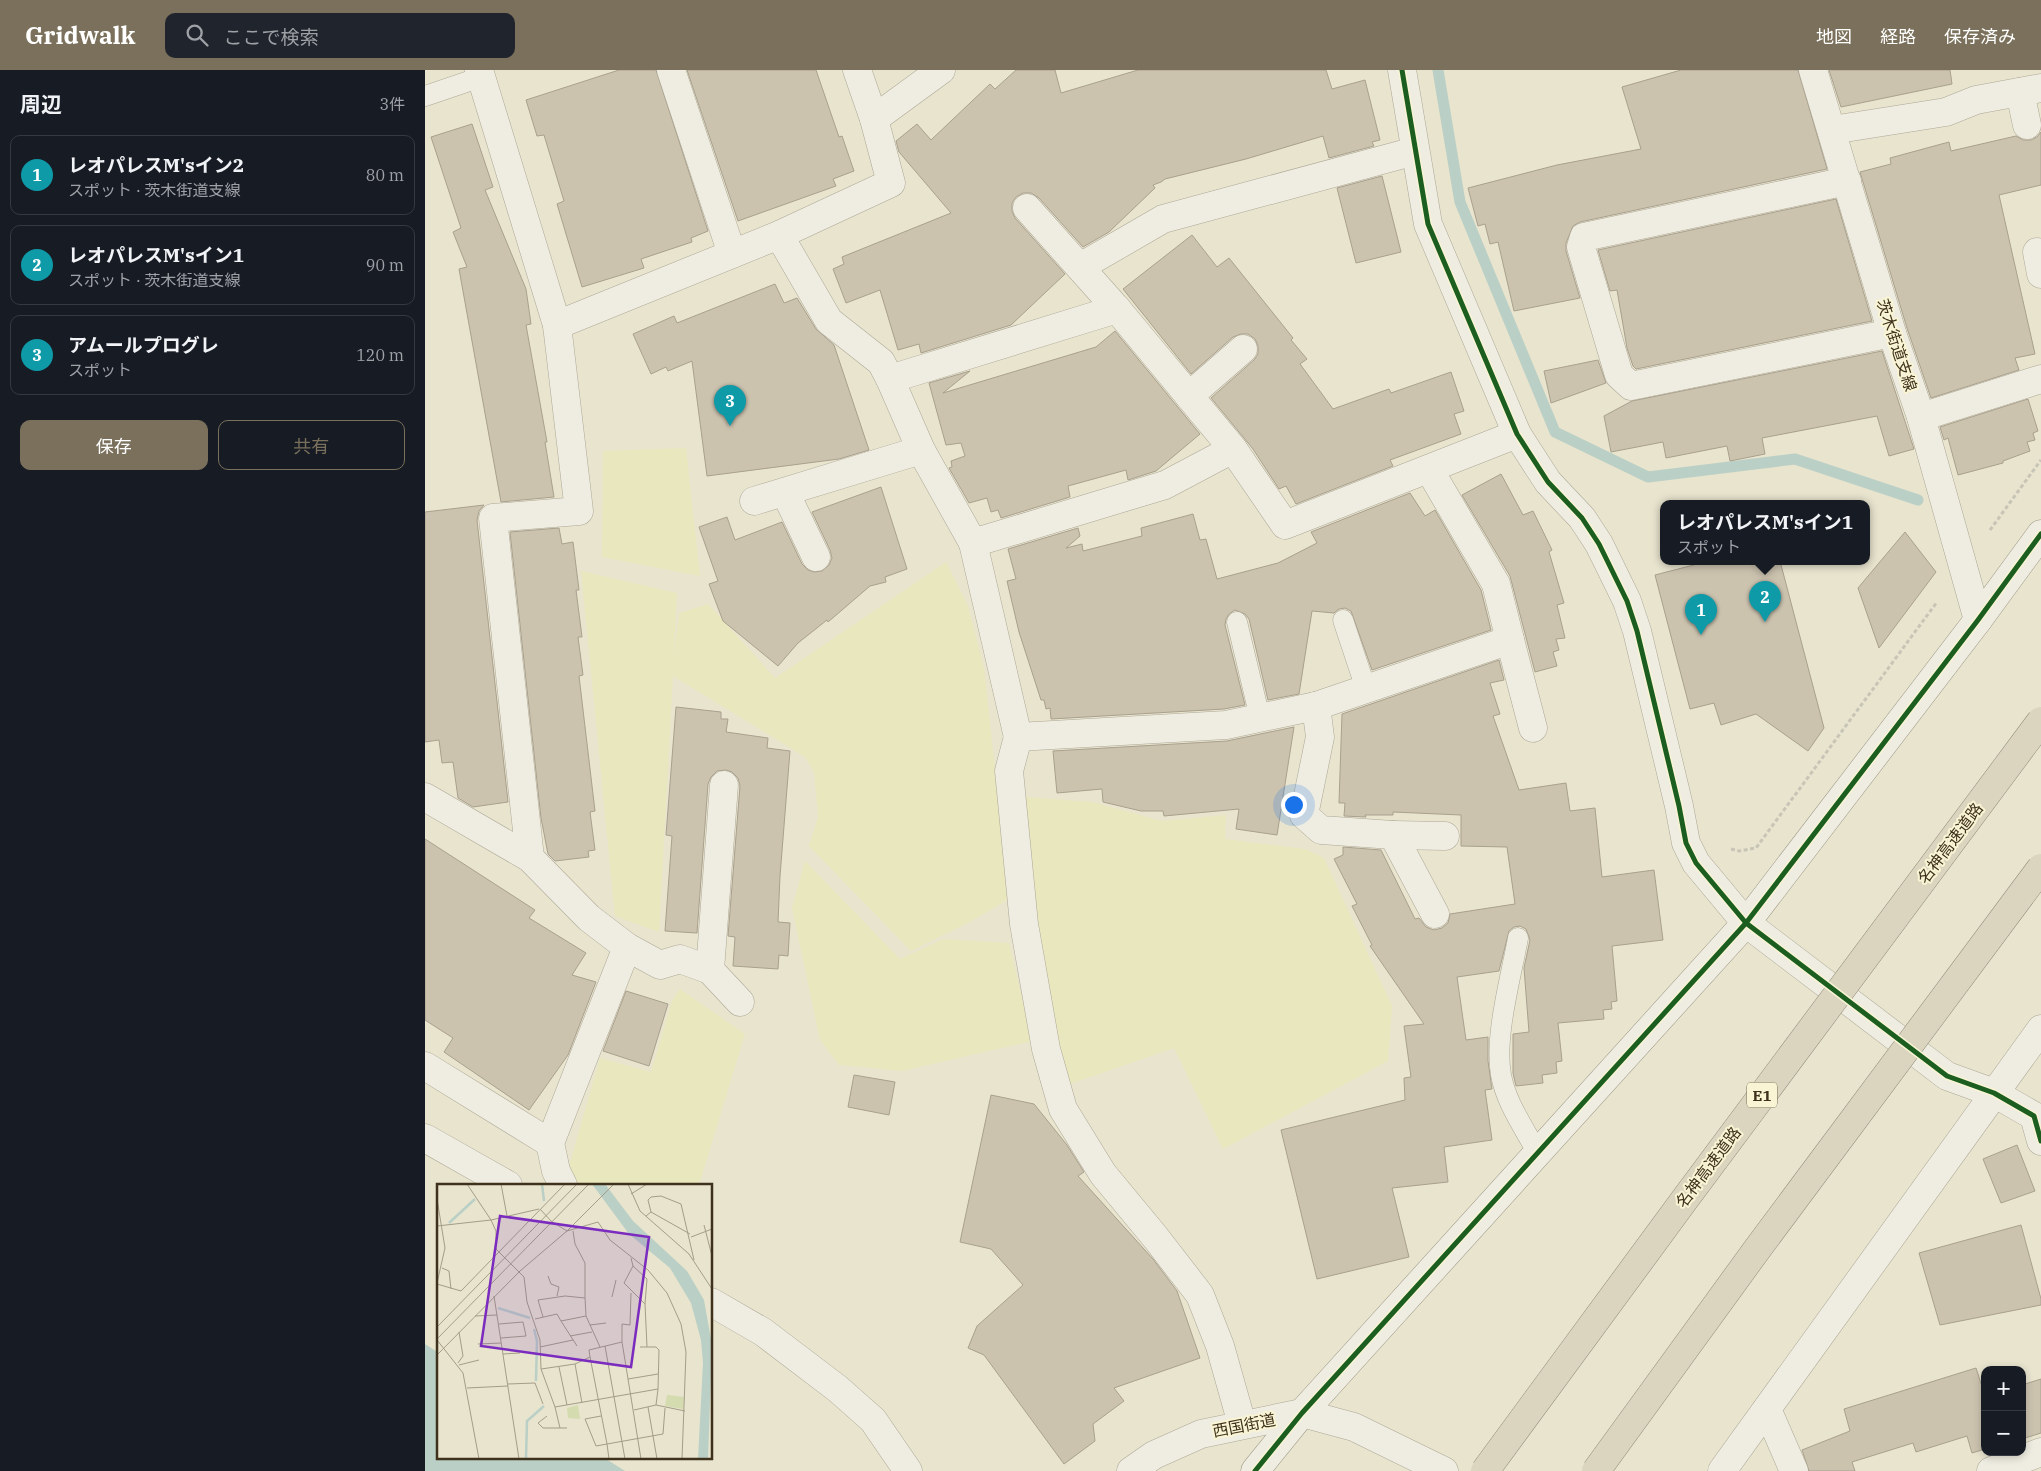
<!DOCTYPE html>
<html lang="ja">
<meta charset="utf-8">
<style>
:root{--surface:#171b24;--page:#20242c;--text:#f1f3f6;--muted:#9ea1a6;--line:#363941;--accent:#7a705b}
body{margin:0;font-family:"IBM Plex Serif","Noto Sans JP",serif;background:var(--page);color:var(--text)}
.controls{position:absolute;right:15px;bottom:15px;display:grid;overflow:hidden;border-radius:10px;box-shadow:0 2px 8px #0003}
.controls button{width:45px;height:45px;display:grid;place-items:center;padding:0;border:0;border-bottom:1px solid var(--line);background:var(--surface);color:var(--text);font:25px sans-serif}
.you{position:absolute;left:868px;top:734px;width:18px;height:18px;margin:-12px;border:4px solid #fff;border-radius:50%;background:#1a73e8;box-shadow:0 0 0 8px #1a73e833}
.badge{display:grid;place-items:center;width:32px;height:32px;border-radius:50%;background:var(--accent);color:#fff;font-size:16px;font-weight:700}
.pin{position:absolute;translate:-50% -41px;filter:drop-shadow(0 1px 2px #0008)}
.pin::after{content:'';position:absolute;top:26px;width:18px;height:15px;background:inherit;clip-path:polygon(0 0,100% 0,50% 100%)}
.popup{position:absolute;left:1235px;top:430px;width:210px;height:65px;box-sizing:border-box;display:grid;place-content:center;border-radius:10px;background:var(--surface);filter:drop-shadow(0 1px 4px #0005);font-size:16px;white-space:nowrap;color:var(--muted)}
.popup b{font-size:19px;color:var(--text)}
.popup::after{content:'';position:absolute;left:50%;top:100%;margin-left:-10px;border:10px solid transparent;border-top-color:var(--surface)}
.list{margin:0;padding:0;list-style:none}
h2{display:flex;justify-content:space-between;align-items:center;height:65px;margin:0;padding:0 20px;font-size:21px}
h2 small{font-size:16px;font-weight:400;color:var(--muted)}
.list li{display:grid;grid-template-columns:32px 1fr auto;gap:15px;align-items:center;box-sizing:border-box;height:80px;margin:0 10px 10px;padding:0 10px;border:1px solid var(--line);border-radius:10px}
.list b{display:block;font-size:19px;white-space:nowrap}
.list p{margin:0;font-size:16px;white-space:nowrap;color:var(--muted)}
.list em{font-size:16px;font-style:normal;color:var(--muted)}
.actions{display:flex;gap:10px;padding:15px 20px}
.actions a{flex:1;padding:11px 0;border:1px solid var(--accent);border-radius:10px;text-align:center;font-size:18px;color:var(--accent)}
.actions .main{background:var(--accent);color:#fff}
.icon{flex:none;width:28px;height:28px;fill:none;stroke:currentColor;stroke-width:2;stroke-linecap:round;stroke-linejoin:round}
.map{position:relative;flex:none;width:1616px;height:1401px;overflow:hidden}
header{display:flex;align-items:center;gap:30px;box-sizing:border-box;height:70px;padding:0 25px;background:var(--accent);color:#fff}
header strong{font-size:24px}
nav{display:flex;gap:28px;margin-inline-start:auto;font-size:18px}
.search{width:350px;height:45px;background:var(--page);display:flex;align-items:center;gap:12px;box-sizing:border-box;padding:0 18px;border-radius:10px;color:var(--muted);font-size:19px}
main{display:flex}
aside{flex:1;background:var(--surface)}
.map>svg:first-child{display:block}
</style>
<header>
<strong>Gridwalk</strong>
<div class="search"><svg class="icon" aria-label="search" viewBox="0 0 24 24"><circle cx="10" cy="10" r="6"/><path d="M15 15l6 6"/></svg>ここで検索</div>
<nav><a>地図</a><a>経路</a><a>保存済み</a></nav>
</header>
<main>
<aside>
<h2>周辺<small>3件</small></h2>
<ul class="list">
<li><span class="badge" style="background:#0f9aa8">1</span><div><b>レオパレスM'sイン2</b><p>スポット · 茨木街道支線</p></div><em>80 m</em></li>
<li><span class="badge" style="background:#0f9aa8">2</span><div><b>レオパレスM'sイン1</b><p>スポット · 茨木街道支線</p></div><em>90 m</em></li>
<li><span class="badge" style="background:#0f9aa8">3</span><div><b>アムールプログレ</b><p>スポット</p></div><em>120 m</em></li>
</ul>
<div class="actions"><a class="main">保存</a><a>共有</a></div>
</aside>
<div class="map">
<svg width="1616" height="1401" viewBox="0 0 1616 1401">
<rect width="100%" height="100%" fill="#e8e4ce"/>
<g fill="#e9e7be">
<path d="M 261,378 L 275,506 L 177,487 L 178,381 Z"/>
<path d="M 521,492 L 543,536 L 559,598 L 584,829 L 543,853 L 486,881 L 384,776 L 393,747 L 389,702 L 380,687 L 248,606 L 234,862 L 190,846 L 156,501 L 252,523 L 249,585 L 254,543 L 283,534 L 350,608 Z"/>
<path d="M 601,727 L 667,732 L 737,751 L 801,745 L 800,769 L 880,779 L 899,788 L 967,936 L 963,991 L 798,1079 L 749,978 L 645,1014 L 628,956 L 611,862 L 604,791 Z"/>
<path d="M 380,791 L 475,889 L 518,869 L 584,873 L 607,971 L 477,1001 L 414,995 L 395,970 L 367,838 Z"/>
<path d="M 255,919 L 320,964 L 274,1115 L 157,1115 L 141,1106 L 175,988 L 226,1002 L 247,931 Z"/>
</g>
<path fill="#bacfc5" d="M 0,1274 L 14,1283 L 14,1387 L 178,1387 L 200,1401 L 0,1401 Z"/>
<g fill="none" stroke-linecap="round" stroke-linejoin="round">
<path stroke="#bacfc5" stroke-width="11" d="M 1013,0 L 1035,132 L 1130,362 L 1223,407 L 1370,389 L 1493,430"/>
</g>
<g fill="#ccc3af" stroke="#a9a08d">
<path d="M 194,0 L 231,0 L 283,161 L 266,168 L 267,172 L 216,189 L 219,198 L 157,217 L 132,134 L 139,131 L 119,65 L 112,66 L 101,30 Z"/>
<path d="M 262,0 L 391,0 L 414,67 L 417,66 L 429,101 L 408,109 L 411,116 L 313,151 Z"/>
<path d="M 591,0 L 630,0 L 636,23 L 713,0 L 901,0 L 907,19 L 940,10 L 955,70 L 947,72 L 949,76 L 904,88 L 898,66 L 821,89 L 740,109 L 736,112 L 728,115 L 730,118 L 684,162 L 658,177 L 614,128 L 606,123 L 598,123 L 591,127 L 587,133 L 587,141 L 590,148 L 640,204 L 586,255 L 496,283 L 494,274 L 473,280 L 455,220 L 421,233 L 408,199 L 419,194 L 417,187 L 526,143 L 474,82 L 471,71 L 492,54 L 506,70 L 565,14 L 570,19 Z"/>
<path d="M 1256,0 L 1373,0 L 1402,99 L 1155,152 L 1148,156 L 1141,173 L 1141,181 L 1155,228 L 1089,241 L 1073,172 L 1065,174 L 1060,154 L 1053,156 L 1043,118 L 1132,95 L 1216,79 L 1197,17 Z"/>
<path d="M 1404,0 L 1525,0 L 1527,14 L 1416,37 Z"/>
<path d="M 47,54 L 68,117 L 60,120 L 101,219 L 106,254 L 101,255 L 122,372 L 120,372 L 129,427 L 76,432 L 34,199 L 42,197 L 28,162 L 36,158 L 6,67 Z"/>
<path d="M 1616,62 L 1616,115 L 1574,125 L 1610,284 L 1590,288 L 1594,300 L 1506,328 L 1482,258 L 1435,102 L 1466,94 L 1465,88 L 1524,72 L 1526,81 L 1591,66 L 1598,70 L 1606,70 L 1612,67 Z"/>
<path d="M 957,106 L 976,182 L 931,193 L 912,118 Z"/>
<path d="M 1411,129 L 1447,251 L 1211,299 L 1208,296 L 1202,278 L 1192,220 L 1185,221 L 1173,180 Z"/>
<path d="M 767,165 L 792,197 L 804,188 L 868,268 L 866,270 L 882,289 L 875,294 L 908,339 L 964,319 L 966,323 L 1026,302 L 1039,341 L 1029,344 L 1036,364 L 965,390 L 968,396 L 871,434 L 861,416 L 854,419 L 828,379 L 786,328 L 829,290 L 833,284 L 833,276 L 830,269 L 823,264 L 816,264 L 808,267 L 766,304 L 698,219 Z"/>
<path d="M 350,214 L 359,233 L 372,228 L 391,259 L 409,275 L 444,380 L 414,389 L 282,406 L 267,291 L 243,301 L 241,297 L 226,304 L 208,264 L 249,246 L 252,253 Z"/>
<path d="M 690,261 L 775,364 L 731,401 L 703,410 L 701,400 L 643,416 L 645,427 L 576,448 L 573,440 L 566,442 L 562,428 L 544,433 L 524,398 L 527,397 L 526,391 L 540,386 L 536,373 L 521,375 L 504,313 L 545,301 L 518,323 L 671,277 Z"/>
<path d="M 1457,281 L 1489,379 L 1464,386 L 1452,346 L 1337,368 L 1340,384 L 1305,391 L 1302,376 L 1241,388 L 1238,372 L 1186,382 L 1179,346 L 1207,331 Z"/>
<path d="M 1173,290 L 1181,313 L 1126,333 L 1119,301 Z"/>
<path d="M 1603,329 L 1613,361 L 1608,363 L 1610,370 L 1602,372 L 1605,381 L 1578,391 L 1578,393 L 1533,405 L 1523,368 L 1519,370 L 1515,357 Z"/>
<path d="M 1076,404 L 1098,445 L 1108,441 L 1127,480 L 1124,482 L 1139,533 L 1132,535 L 1140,568 L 1131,569 L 1134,580 L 1128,582 L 1132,596 L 1110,602 L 1085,506 L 1037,425 Z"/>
<path d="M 456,417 L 482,499 L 460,507 L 461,512 L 445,516 L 403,552 L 402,550 L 373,573 L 353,596 L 298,551 L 284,514 L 293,511 L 274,457 L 302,447 L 310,470 L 357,452 L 377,494 L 383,500 L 389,502 L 397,501 L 404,495 L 407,488 L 405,480 L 387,442 Z"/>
<path d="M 985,423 L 1000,446 L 1010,440 L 1056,520 L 1066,560 L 947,600 L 926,541 L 920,538 L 914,539 L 909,543 L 887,541 L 874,624 L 843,630 L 824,549 L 820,544 L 810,540 L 804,544 L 801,549 L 800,555 L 820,635 L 799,639 L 626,649 L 625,638 L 621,639 L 619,630 L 616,630 L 594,562 L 582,511 L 591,509 L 583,479 L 653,458 L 655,466 L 641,478 L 657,474 L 658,481 L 717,466 L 716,458 L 768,444 L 775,470 L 781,469 L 792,509 L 853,493 L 892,473 L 886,462 Z"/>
<path d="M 59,435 L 54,441 L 52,450 L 83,732 L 48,737 L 33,728 L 28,692 L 17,693 L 14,670 L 0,672 L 0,442 Z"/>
<path d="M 134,458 L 137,474 L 148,472 L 154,520 L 151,520 L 157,567 L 153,567 L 158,605 L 154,606 L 170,741 L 165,742 L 170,780 L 163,781 L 164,787 L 130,791 L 123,784 L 116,748 L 85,462 Z"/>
<path d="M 1480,462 L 1511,502 L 1454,578 L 1433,518 Z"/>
<path d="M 1284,491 L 1355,491 L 1399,658 L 1383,681 L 1331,644 L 1296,655 L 1289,633 L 1265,639 L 1230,505 Z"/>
<path d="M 1074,590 L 1079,610 L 1065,613 L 1075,644 L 1068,646 L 1094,720 L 1141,713 L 1145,741 L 1170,738 L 1177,807 L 1229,800 L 1238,870 L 1187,876 L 1192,931 L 1186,932 L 1187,939 L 1178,940 L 1179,949 L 1133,953 L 1137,991 L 1131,992 L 1132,1003 L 1117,1005 L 1118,1013 L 1091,1016 L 1088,1003 L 1088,964 L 1104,962 L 1099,898 L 1105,870 L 1101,859 L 1095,856 L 1089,857 L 1084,861 L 1074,901 L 1032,907 L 1041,970 L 1063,967 L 1063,991 L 1067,1019 L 1060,1020 L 1067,1070 L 1019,1077 L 1023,1112 L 967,1118 L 984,1187 L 892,1209 L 856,1060 L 980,1030 L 979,1008 L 986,1007 L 979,956 L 999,954 L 945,876 L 947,875 L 927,836 L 932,834 L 909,789 L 918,785 L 918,777 L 956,780 L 990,849 L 994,848 L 1001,857 L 1009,860 L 1017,858 L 1023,853 L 1025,844 L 1090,834 L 1082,777 L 1036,776 L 1036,745 L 968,742 L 968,745 L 940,745 L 941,747 L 919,746 L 920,733 L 914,733 L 917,644 Z"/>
<path d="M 251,637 L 296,642 L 296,649 L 303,649 L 301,662 L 343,668 L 342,678 L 365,681 L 355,806 L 353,852 L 365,853 L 363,886 L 354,885 L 353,899 L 308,896 L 310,867 L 303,866 L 315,716 L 313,708 L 307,702 L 301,700 L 292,701 L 286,707 L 283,714 L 272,863 L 240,861 L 247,766 L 241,765 Z"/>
<path d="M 869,657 L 852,765 L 811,759 L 814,739 L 739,746 L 738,741 L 716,741 L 678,732 L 677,719 L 632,723 L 628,681 L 802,671 Z"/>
<path d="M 0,769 L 110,840 L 104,848 L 161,883 L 147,905 L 171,912 L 143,985 L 104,1040 L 19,982 L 28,968 L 0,950 Z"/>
<path d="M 201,921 L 243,934 L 224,996 L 178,981 Z"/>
<path d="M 429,1005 L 470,1012 L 464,1045 L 423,1037 Z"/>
<path d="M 566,1025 L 609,1034 L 642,1075 L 659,1102 L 653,1106 L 728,1189 L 752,1221 L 775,1288 L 689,1318 L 699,1331 L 668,1354 L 670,1371 L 639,1394 L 559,1285 L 543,1278 L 552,1256 L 598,1215 L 566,1179 L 535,1172 Z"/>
<path d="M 1592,1075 L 1610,1121 L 1576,1133 L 1558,1089 Z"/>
<path d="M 1596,1155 L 1616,1229 L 1616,1235 L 1515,1255 L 1494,1183 Z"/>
<path d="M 1551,1298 L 1560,1326 L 1560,1379 L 1547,1383 L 1542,1366 L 1491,1382 L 1488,1373 L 1427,1392 L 1430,1401 L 1384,1401 L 1377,1380 L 1425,1361 L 1419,1339 Z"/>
<path d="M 1616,1309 L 1616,1363 L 1597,1369 L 1597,1315 Z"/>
</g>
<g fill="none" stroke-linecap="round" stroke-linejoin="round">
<defs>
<g id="lane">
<path d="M 0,26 L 56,7"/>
<path d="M 918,550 L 941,619"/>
<path d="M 812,552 L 835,648"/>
<path d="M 1093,868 C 1086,907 1069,967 1076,1005 C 1081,1033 1100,1059 1113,1084"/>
</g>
<g id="street">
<path d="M 54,0 L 132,255 L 354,165 L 466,113 L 449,49 L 516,0"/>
<path d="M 246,0 L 307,184"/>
<path d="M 432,0 L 449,49"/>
<path d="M 977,0 L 1003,154 L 1092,364 L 1123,412 L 1157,448 L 1174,474 L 1202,531 L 1212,561 L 1254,736 L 1261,773 L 1271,793 L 1321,853 L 1522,1006 L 1569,1023 L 1609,1046 L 1616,1071"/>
<path d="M 1388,0 L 1467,263 L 1496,347 L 1553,550"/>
<path d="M 1595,22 L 1602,55"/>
<path d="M 1407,60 L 1521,42 L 1551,30 L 1616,18"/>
<path d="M 1422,111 L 1159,167 L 1156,177 L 1194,305 L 1206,316 L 1467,263"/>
<path d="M 602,138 L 692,239 L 808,379"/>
<path d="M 354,165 L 404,251 L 456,292 L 465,309 L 496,380 L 548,473 L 740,415 L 808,379 L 860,455 L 1092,364"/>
<path d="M 1612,182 L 1616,204"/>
<path d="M 655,197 L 738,149 L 990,81"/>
<path d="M 465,309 L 692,239"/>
<path d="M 764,326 L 818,279"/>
<path d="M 1496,347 L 1616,309"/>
<path d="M 360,422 L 391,487"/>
<path d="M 329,431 L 496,380"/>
<path d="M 548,473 L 593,667 L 801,655 L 891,636 L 1085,570 L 1071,514 L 1004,399"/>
<path d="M 1085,570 L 1108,658"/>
<path d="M 891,636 L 895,667 L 879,745 L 896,760 L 968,765 L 1010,844"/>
<path d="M 593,667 L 584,701 L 599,854 L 621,979 L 638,1039 L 678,1104 L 731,1168 L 775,1225 L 795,1276 L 817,1354"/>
<path d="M 0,727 L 105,788 L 164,848 L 202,877 L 125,1073 L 131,1101 L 138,1115"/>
<path d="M 968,765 L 1020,766"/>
<path d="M 105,788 L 68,448 L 154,441 L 132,255"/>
<path d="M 202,877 L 235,895 L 255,889 L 285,900 L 315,932"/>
<path d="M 285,900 L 299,715"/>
<path d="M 0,996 L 125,1073"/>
<path d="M 0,1068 L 83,1115"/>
<path d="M 286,1232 L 338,1262 L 413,1319 L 448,1350 L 483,1401"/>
<path d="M 1342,1339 L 1369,1401"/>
<path d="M 706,1401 L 729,1385 L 776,1364 L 877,1343 L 929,1357 L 1019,1401"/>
<path d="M 1297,1401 L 1616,959"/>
<path d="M 1566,1401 L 1616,1382"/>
</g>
<path id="secondary" d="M 830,1401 L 877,1343 L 1321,853 L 1553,550 L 1616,464"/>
</defs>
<use href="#lane" stroke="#ada897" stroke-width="21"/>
<use href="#street" stroke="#ada897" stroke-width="29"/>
<use href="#secondary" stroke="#9d9887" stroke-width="29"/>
<g stroke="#c8c5b7" stroke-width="3" stroke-dasharray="4 2.5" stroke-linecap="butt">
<path d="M 1565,460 L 1616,390"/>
<path d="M 1306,779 L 1314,781 L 1331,778 L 1512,532"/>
</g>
<use href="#lane" stroke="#efede1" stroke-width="20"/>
<use href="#street" stroke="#efede1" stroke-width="28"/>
<use href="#secondary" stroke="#efede1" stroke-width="28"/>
<defs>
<g id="highway-bridge">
<path d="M 1060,1401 L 1260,1129 L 1616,651"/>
<path d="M 1171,1401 L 1333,1178 L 1616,798"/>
</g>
</defs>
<use href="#highway-bridge" stroke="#938e7e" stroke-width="29" stroke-linecap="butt"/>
<use href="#highway-bridge" stroke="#dbd5bf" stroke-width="28"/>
<defs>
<g id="cycleway">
<path d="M 977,0 L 1003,154 L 1092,364 L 1123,412 L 1157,448 L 1174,474 L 1202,531 L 1212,561 L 1254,736 L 1261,773 L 1271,793 L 1321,853 L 1522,1006 L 1569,1023 L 1609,1046 L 1616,1071"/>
<path d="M 830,1401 L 877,1343 L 1321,853 L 1553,550 L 1616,464"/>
</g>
</defs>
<use href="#cycleway" stroke="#f9f4d4" stroke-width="8"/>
<use href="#cycleway" stroke="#1b5e20" stroke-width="5"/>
</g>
<g text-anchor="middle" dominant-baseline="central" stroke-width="4" stroke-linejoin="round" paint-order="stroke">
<rect fill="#f9f4d4" stroke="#776c54" stroke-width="1" x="1322" y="1012.5" width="30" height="25" rx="4"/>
<g font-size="15" font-weight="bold" fill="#3f321d">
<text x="1337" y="1025">E1</text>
</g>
<g font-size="16" fill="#3f321d" stroke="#f9f4d4">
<text transform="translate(1472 275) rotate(72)">茨木街道支線</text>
<text transform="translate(1525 773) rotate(-53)">名神高速道路</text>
<text transform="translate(1283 1097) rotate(-53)">名神高速道路</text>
<text transform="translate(819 1355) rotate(-11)">西国街道</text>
</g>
</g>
<g transform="translate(12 1114)">
<rect width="275" height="275" fill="#e8e4ce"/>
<path d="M 230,211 L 247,213 L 246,225 L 228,222 ZM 141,221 L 143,235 L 131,234 L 130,224 Z" fill="#d4dbaf"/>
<path d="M 155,0 L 168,0 L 196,37 L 250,87 L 267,116 L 275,161 L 271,275 L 261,275 L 266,179 L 264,156 L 254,119 L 233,84 L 192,50 Z" fill="#bacfc5"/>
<path fill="none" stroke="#bacfc5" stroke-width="2.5" d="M 105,0 L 107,17M 12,39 L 38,15M 61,124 L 93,134M 97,145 L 100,157 L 99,197M 89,275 L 90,237 L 107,222"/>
<path fill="none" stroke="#a49d87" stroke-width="1" d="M 30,0 L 54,36 L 59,47 L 59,65 L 87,93 L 90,118 L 103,156 L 104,185 L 118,223 L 221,205M 64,0 L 70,32M 191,0 L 203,27 L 252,70 L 275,105M 194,10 L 210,0M 0,15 L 8,64 L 0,99M 103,25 L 114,37 L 130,47 L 161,38 L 173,56 L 211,86 L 230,109 L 244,140 L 249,168 L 245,275M 214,28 L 253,50M 209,32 L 214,28 L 211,16 L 214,13 L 224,12 L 244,20 L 257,76M 267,41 L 275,72M 0,42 L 54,36 L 102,25M 136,47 L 138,60 L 148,79 L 148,114M 254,53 L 275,45M 194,74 L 196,82 L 187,99 L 208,120 L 210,163M 196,82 L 210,95 L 208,120M 5,84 L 12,87 L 14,105M 111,92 L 114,100 L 122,103 L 120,112M 0,100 L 24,107 L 128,0M 57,112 L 82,275M 175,113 L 179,96M 38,132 L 60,131M 106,133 L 101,116 L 128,112 L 148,114 L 149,132M 98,135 L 120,130 L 124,137 L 149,132 L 163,163M 124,137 L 140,162M 62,140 L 86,138 L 89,152 L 64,154M 153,141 L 169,139M 0,143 L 140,0M 133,152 L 155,148M 0,155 L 152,0M 0,156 L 26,189 L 42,275M 185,158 L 185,140 L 193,141 L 194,109M 41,160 L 64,159M 168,162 L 188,275M 103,163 L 136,156M 66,170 L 83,169M 0,171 L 83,87 L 130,47 L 177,0M 153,173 L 170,260 L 226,250 L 228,224M 21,179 L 26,172 L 22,148M 138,180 L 145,219M 22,181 L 42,176M 122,183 L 130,221M 104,185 L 138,180 L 153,173 L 152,166 L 185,158 L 204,275M 191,195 L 221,190M 71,200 L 98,199 L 106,220M 30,204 L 71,202M 219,221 L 248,227M 118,223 L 123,244M 211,223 L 220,275M 197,226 L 219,221 L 221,205 L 222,166 L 219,163 L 203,163M 110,232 L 101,239 L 106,244 L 130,244M 164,232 L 148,235 L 159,262 L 170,260 L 172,275"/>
<path fill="#7b2cbf" fill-opacity="0.15" stroke="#7b2cbf" stroke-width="2.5" d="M 63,32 L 212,53 L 194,183 L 44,162 Z"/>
<rect width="275" height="275" fill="none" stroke="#3f321d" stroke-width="2.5"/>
</g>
</svg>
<div class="controls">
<button>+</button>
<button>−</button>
</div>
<div class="you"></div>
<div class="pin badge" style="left:1276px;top:565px;background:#0f9aa8">1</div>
<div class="pin badge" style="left:1340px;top:552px;background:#0f9aa8">2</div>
<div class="popup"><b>レオパレスM'sイン1</b>スポット</div>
<div class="pin badge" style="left:305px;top:356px;background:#0f9aa8">3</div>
</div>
</main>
